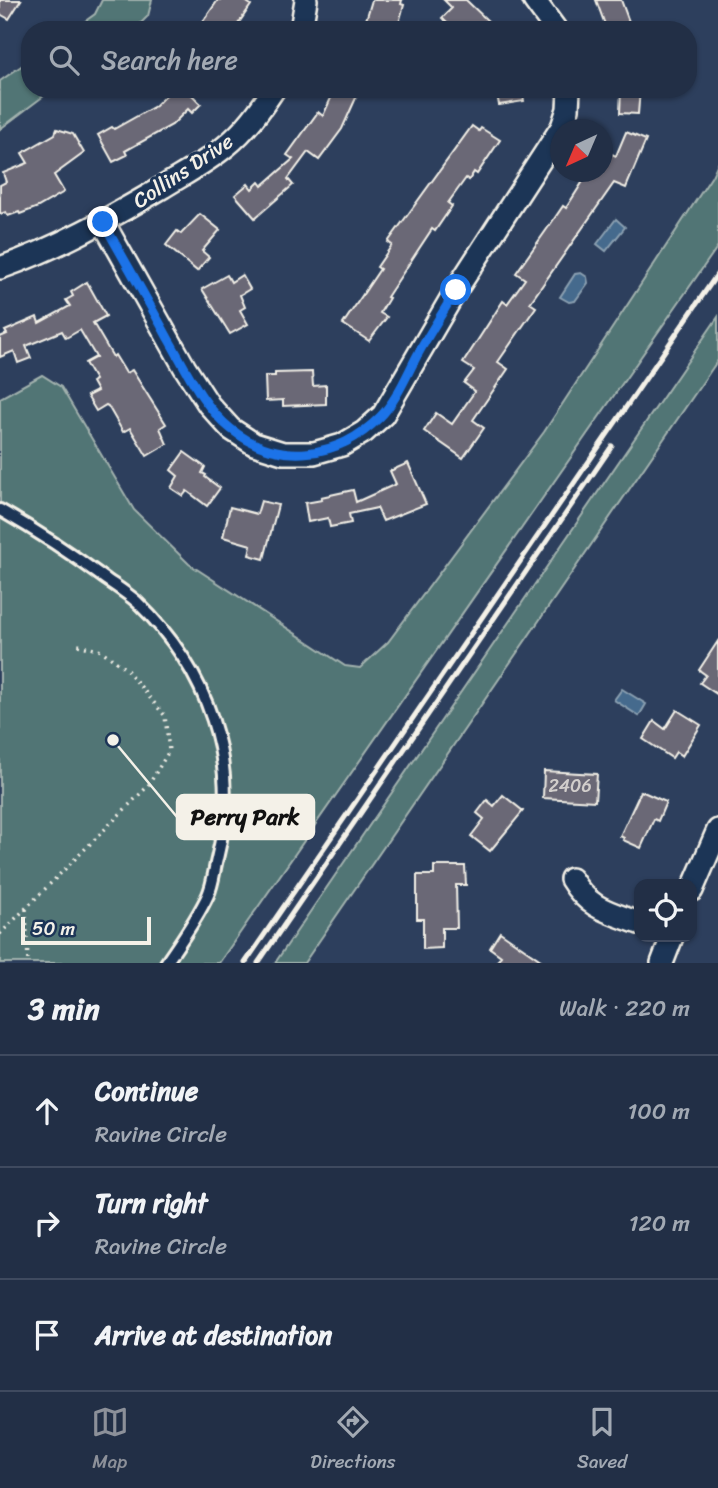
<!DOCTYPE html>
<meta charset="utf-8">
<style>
:root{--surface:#222f46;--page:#2a374d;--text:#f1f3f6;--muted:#a2a9b3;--line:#3f4a5f;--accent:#8c9099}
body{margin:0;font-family:Sriracha,sans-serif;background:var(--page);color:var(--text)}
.controls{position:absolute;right:21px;bottom:21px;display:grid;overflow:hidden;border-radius:14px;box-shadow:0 2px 5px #0004}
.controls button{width:63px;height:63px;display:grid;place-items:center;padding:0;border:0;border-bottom:2px solid var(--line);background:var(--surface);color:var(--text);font:35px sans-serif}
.compass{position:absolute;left:550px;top:119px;width:63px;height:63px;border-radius:50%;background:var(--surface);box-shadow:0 2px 5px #0004;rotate:224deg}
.scale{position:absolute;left:21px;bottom:18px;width:130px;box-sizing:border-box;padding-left:7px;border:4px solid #f4f1e8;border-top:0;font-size:19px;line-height:24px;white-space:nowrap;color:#f4f1e8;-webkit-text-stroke:5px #1d3557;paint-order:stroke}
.stop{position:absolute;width:21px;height:21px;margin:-16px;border:5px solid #1a73e8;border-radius:50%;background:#fff}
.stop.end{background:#1a73e8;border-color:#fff;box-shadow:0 2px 7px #0008}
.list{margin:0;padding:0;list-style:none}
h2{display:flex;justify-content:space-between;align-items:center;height:91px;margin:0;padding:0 28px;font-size:30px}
h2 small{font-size:23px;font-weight:400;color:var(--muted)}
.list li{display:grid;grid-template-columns:46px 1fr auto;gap:21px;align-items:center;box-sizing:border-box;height:112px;padding:0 28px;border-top:2px solid var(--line)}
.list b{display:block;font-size:26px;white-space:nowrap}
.list p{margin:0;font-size:23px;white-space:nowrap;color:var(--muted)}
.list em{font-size:23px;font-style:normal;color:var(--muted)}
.icon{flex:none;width:38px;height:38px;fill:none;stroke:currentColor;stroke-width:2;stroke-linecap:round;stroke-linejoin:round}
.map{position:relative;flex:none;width:718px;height:963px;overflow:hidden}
.search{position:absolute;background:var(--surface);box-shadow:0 2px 5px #0004;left:21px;right:21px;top:21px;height:77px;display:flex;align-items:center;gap:18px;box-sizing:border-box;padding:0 24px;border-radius:28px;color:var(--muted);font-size:26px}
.sheet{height:427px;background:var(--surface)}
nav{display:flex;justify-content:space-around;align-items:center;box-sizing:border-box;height:98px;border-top:2px solid var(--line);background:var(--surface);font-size:19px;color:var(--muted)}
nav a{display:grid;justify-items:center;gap:4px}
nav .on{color:var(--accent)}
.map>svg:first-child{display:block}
</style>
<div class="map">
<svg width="718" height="963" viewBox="0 0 718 963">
<rect width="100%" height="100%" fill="#2d3f5d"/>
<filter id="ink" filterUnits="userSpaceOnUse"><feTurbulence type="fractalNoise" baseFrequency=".0143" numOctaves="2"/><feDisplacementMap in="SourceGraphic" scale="14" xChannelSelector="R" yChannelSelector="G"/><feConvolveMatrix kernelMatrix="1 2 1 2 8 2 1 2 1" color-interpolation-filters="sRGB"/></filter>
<g filter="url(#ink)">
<g fill="#517475" stroke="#a2b2ae" stroke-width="2">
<path d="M 102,0 L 152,0 L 148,16 L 134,30 L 73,30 L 95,14 Z"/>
<path d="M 30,60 L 30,89 L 53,89 L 0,129 L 0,81 Z"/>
<path d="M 718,163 L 718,246 L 219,963 L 0,963 L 0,398 L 42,375 L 61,387 L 134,510 L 189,564 L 345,666 L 360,668 L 388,642 L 544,432 L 712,176 Z"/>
<path d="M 718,317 L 718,360 L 304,963 L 275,963 Z"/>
</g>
<g fill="#456a8d" stroke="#8ba0b1" stroke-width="2">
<path d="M 616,219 L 625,227 L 606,251 L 597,244 Z"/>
<path d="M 581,273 L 587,277 L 588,283 L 575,301 L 569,302 L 560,297 L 575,274 Z"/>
<path d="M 622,689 L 646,704 L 639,716 L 614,700 Z"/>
</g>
<g fill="#6b6776" stroke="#f4f1e8" stroke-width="2">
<path d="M 0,0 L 21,0 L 9,19 L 0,14 Z"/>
<path d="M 218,0 L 244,0 L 251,5 L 234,30 L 197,30 Z"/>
<path d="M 372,0 L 402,0 L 401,4 L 404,5 L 397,30 L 363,30 Z"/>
<path d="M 444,0 L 466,0 L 489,22 L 481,30 L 440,30 L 447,23 L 442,18 L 452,8 Z"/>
<path d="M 596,0 L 621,0 L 632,30 L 607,30 Z"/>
<path d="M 172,89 L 186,89 L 201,104 L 192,113 L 188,109 L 172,125 L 125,151 L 127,155 L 113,162 L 98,135 L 112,127 L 114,129 L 155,106 Z"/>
<path d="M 335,89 L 360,89 L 342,129 L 319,160 L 308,152 L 288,179 L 293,185 L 255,218 L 235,195 L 248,184 L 252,189 L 259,182 L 262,186 L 293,159 L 287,155 L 318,112 L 323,116 Z"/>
<path d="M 496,89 L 522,89 L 524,101 L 499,105 Z"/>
<path d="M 621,89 L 640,89 L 638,114 L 620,113 Z"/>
<path d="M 472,126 L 479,131 L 481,128 L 500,140 L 477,174 L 474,172 L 469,180 L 466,178 L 448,203 L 452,206 L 435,231 L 432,229 L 387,297 L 389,298 L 380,313 L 387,317 L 369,341 L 343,324 L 380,269 L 377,267 L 392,245 L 388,242 Z"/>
<path d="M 57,129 L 73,134 L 84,153 L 54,175 L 64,192 L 38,207 L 20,214 L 19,212 L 8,216 L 6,212 L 0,214 L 0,185 L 6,182 L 3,173 L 28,163 L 22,153 L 55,134 Z"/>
<path d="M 626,132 L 646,140 L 626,188 L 614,183 L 530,303 L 536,307 L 498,362 L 508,369 L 473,420 L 484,428 L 463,458 L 424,431 L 436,413 L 452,424 L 475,391 L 464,383 L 474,370 L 463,363 L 503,301 L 507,304 L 525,279 L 516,273 L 552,222 L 563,206 L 566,208 L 589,172 L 603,172 L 603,150 L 616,156 Z"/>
<path d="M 200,214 L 220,230 L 202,251 L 209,257 L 197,271 L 166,245 L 177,231 L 181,234 Z"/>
<path d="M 227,275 L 231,282 L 242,275 L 250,289 L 240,295 L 245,307 L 240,310 L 248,324 L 230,334 L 202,289 Z"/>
<path d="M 87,282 L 106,316 L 93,323 L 113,357 L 115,355 L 126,373 L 132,370 L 166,424 L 160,428 L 167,444 L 147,456 L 130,428 L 123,432 L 108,406 L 106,405 L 96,411 L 87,396 L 97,391 L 92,382 L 95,380 L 85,363 L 96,357 L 80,330 L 66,338 L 62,331 L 26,346 L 31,358 L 18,363 L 14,351 L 0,357 L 0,337 L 7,334 L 5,331 L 37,317 L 39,323 L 70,306 L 66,300 L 73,296 L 71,292 Z"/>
<path d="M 312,372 L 313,386 L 326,385 L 326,404 L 283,406 L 283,400 L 266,401 L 265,376 L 275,376 L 275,373 Z"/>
<path d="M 184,452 L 205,467 L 202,473 L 206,475 L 205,477 L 220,488 L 207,506 L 187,491 L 183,496 L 171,488 L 178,476 L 171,470 Z"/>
<path d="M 408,463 L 426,504 L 383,521 L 377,508 L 349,514 L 351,523 L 330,527 L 328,518 L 308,522 L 305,503 L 322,500 L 321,497 L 353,490 L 356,502 L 396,484 L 390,471 Z"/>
<path d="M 261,501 L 278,505 L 264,559 L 249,555 L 251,545 L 223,537 L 230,507 L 257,514 Z"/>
<path d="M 718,641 L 718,695 L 700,683 L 706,675 L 699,670 Z"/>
<path d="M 677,710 L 701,725 L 682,756 L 676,752 L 672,758 L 643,739 L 654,721 L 665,729 Z"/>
<path d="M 544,771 L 597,774 L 595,801 L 543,798 Z"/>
<path d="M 641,791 L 666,802 L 658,821 L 654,819 L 641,848 L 623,840 L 624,838 L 620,836 Z"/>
<path d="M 503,795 L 523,811 L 490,851 L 471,836 L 484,819 L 477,813 L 487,800 L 494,806 Z"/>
<path d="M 434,866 L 465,866 L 466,885 L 456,885 L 457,928 L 442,928 L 442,948 L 423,949 L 423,919 L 417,919 L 417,875 L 434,875 Z"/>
<path d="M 500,932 L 545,963 L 496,963 L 501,956 L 490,948 Z"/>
</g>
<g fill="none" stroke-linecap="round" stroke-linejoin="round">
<defs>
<path id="service" d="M 0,510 C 37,531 72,554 107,580 C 117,587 128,594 137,602 C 208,670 241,762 217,859 C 214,871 213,884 208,895 C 197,919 181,941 166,963"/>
<g id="minor">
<path d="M 534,0 L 556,30"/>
<path d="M 301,30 L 306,0"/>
<path d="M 561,130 L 568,109 L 569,89"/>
<path d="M 103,222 L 185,368 L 209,405 L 231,429 L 254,444 L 283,453 L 314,453 L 342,445 L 364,432 L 383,415 L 456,290 L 560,130"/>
<path d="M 0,268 C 58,248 110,218 163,187 C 184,174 207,162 226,146 C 246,130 260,110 274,89"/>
<path d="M 571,879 C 589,909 609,912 639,923"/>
<path d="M 692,890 L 718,830"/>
<path d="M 662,963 L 672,937"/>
</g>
</defs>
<use href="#service" stroke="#f4f1e8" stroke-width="16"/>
<use href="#minor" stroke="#f4f1e8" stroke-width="26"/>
<g stroke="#f4f1e8" stroke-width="3.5" stroke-dasharray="2 5" stroke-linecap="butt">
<path d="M 26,909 L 28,963"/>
<path d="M 0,934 L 148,786 L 169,751 L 165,716 L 127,670 L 102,651 L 74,644"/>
</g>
<use href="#service" stroke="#1d3557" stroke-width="10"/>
<use href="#minor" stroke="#1d3557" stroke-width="21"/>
<g stroke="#f4f1e8" stroke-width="5">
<path d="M 245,963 L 718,273"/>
<path d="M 258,963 L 612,446"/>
</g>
</g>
</g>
<g fill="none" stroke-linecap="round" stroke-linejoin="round" filter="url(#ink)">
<path stroke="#1a73e8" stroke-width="9" d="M 103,222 C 125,261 147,299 168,338 C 186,369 203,407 231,429 C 279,467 339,458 380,417 C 397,400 407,374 418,354 C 430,332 444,311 456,290"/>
</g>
<g text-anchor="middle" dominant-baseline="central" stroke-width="6" stroke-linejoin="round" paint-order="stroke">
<g font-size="18" fill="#d2cecc">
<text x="570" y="786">2406</text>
</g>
<g font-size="21" fill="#f4f1e8" stroke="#1d3557">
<text transform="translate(183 171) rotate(-34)">Collins Drive</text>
</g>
</g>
<path fill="none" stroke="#f4f1e8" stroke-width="2.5" d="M113 740L177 817"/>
<circle fill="#f4f1e8" stroke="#1d3557" stroke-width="2.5" cx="113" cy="740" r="7"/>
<rect fill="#f4f1e8" stroke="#f4f1e8" stroke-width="2.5" x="177" y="795" width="137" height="44" rx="7"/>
<g font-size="23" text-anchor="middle" font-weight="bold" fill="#111">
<text x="245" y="825">Perry Park</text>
</g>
</svg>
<div class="controls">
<button><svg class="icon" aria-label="locate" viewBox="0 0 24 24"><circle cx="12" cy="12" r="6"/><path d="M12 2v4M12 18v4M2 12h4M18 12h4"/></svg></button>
</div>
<svg class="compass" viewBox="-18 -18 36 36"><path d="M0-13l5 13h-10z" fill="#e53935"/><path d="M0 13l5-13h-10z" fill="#a2a9b3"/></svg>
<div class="scale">50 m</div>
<div class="stop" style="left:456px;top:290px"></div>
<div class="stop end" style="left:103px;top:222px"></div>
<div class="search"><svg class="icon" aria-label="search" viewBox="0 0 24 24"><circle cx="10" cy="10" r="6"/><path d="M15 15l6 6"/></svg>Search here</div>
</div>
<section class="sheet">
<h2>3 min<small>Walk · 220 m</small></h2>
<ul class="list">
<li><svg class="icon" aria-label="ahead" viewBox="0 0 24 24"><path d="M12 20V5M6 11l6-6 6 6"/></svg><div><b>Continue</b><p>Ravine Circle</p></div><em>100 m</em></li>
<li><svg class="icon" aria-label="right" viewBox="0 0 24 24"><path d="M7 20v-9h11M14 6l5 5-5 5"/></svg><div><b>Turn right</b><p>Ravine Circle</p></div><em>120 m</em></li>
<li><svg class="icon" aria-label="arrive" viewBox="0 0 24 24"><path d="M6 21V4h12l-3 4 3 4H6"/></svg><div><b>Arrive at destination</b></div></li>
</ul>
</section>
<nav>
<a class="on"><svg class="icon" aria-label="map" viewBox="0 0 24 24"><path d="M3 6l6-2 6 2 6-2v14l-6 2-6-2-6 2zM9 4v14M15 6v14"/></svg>Map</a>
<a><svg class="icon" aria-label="directions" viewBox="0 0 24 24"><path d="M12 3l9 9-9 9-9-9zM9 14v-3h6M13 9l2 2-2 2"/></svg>Directions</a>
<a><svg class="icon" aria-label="saved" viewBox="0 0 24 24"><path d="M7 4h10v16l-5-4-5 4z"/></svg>Saved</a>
</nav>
